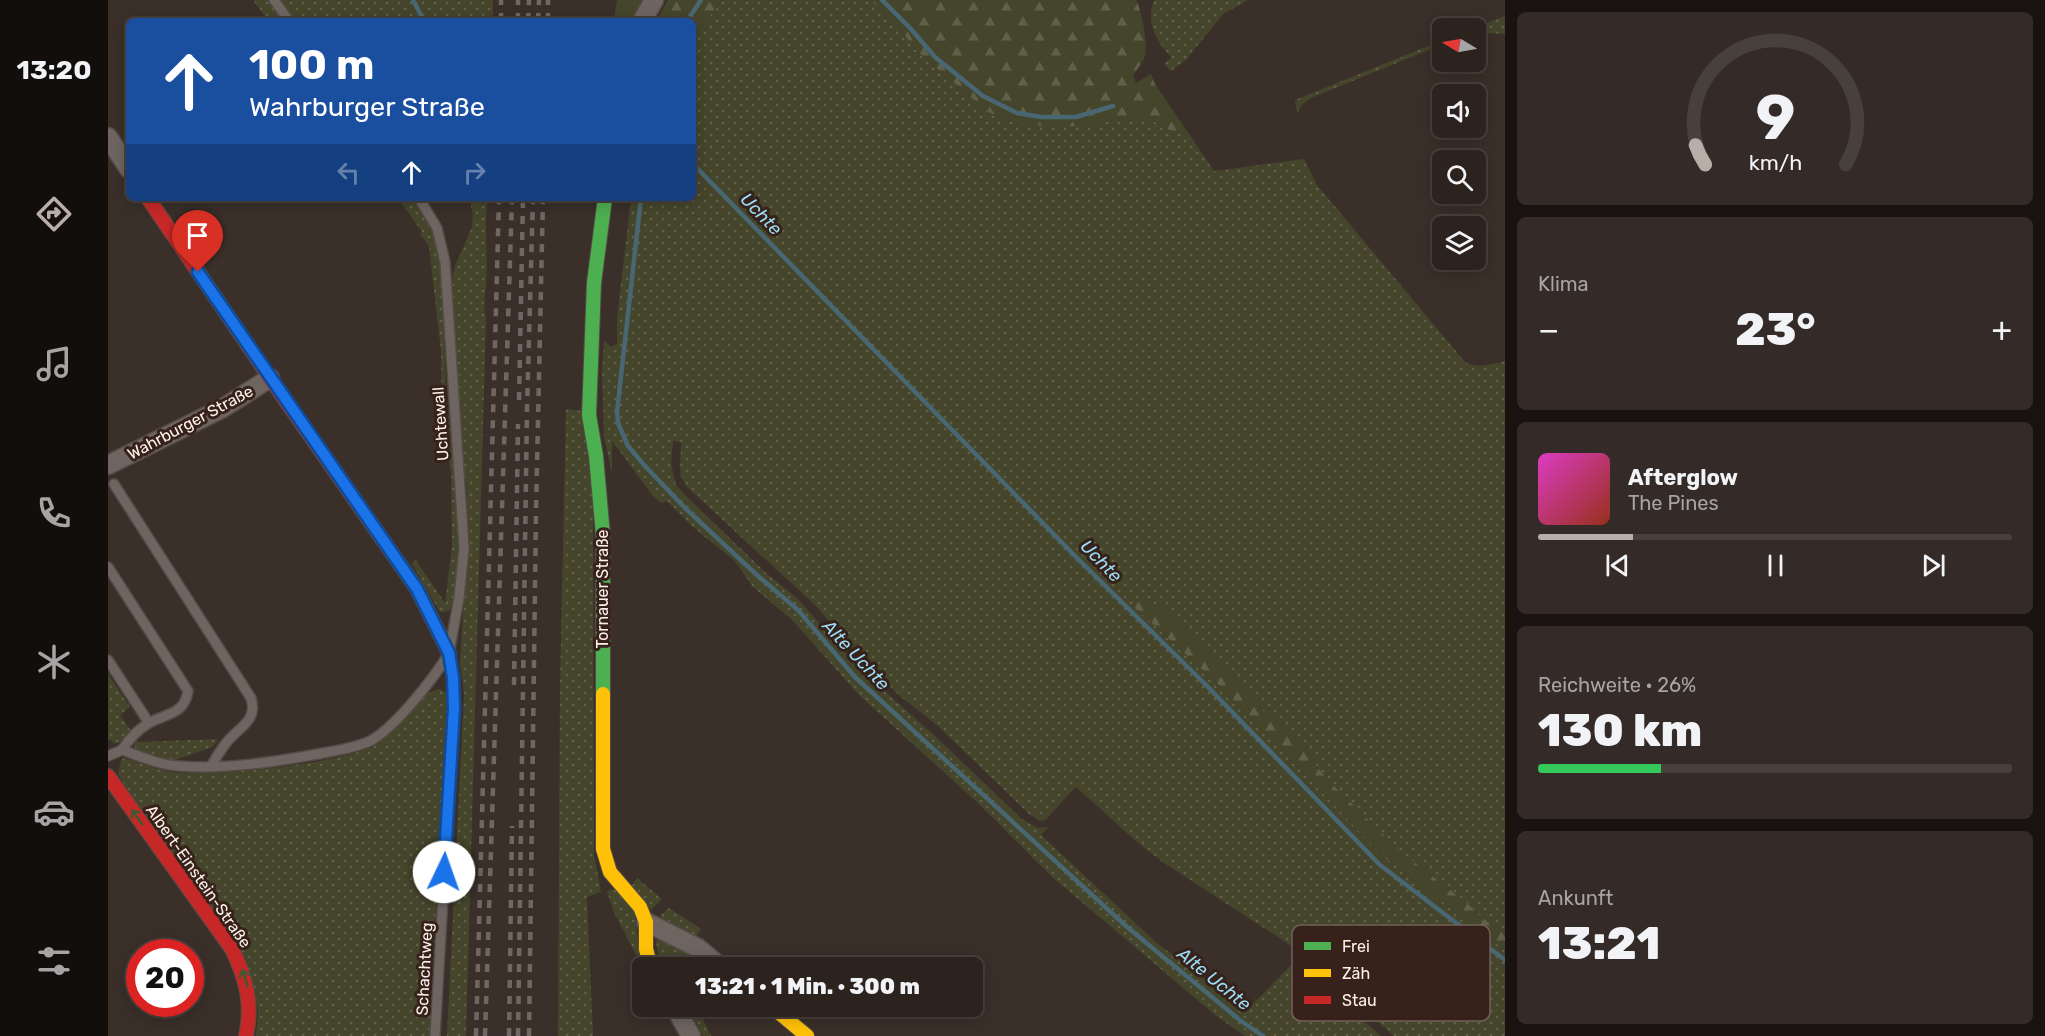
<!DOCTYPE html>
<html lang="de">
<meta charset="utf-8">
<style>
:root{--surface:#2c231f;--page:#342b28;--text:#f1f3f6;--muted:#a6a4a4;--line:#48403d;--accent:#b9ada7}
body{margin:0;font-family:Rubik,sans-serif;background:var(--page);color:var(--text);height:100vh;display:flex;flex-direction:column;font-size:22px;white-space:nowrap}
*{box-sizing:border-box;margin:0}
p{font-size:20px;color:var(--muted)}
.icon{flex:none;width:33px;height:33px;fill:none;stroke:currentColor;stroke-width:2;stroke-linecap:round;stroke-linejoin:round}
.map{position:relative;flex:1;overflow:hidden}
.sheet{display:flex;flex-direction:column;gap:12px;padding:12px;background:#181311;width:540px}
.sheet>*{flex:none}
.top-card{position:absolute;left:18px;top:18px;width:570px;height:183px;border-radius:9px;box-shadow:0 3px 15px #0003,0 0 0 2px var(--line);background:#1a4fa0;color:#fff;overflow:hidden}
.needle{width:39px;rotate:280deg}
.tools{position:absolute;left:1324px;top:18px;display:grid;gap:12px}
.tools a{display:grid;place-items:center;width:54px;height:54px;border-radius:9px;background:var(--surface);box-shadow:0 3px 15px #0003,0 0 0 2px var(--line);font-size:30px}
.speed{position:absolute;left:18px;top:939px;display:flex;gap:12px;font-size:30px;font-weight:700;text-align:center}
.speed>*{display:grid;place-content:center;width:78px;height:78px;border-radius:50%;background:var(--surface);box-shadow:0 3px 15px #0003,0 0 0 2px var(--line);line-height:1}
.speed .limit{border:9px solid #d22;background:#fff;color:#111}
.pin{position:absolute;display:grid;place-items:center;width:51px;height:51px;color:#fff;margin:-62px -26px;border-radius:50% 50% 50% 0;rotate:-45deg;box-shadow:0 0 6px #0007}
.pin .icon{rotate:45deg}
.me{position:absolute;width:66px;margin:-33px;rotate:3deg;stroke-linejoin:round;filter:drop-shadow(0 0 4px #0008)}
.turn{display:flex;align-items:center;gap:21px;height:126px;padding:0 24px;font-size:27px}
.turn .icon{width:78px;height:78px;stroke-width:2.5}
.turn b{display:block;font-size:42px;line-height:51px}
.lanes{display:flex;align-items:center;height:57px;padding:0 24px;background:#0003;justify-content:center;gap:30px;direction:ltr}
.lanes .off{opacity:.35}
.big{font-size:45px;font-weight:800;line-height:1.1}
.sheet .card{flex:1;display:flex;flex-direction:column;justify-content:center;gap:9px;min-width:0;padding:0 21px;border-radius:9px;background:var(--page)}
.sheet .dial{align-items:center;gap:0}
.dial svg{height:156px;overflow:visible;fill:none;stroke:var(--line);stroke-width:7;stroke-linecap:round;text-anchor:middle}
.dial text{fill:var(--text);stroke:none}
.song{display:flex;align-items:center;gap:18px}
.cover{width:72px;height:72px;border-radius:9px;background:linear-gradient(135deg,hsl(310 70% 55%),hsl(10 70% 35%))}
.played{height:6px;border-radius:3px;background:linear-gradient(90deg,var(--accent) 20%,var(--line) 20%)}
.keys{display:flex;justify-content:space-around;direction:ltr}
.heat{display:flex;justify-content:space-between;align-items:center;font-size:33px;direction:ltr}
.charge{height:9px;border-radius:4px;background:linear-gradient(90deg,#34c759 26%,var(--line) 0)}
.trip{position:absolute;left:524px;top:957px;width:351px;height:60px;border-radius:9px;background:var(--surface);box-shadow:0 3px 15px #0003,0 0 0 2px var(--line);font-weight:800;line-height:60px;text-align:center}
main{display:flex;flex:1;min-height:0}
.menu{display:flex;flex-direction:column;width:108px;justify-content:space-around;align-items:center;background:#120e0c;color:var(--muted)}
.menu .icon{width:42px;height:42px}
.menu .current{color:var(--accent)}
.menu b{font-size:27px;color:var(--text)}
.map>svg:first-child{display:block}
.grass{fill:url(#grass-dots)}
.forest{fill:url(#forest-firs)}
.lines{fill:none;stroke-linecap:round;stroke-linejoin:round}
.stream{stroke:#496773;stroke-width:4.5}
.lane-casing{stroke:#554b46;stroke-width:12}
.street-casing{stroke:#554b46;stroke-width:21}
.fast-casing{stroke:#554b46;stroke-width:16}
.slow-casing{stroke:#554b46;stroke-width:16}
.jam-casing{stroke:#554b46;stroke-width:16}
.lane{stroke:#6e6561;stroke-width:9}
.street{stroke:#6e6561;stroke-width:18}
.fast{stroke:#4caf50;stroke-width:14}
.slow{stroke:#ffc107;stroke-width:14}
.jam{stroke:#c62828;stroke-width:14}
.rail{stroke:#706764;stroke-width:4.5;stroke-dasharray:8 8;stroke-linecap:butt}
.oneway{stroke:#3f5a30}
.route-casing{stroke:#114b97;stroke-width:15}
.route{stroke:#1a73e8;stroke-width:10}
.labels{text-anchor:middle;stroke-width:6;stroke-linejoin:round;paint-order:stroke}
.street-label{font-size:16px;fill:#fef1eb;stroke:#36221a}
.water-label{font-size:18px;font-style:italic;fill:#9cdef8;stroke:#36221a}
.key{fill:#36221a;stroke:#726059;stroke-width:1.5}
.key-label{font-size:16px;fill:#fef1eb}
</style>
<main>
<nav class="menu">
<b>13:20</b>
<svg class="icon current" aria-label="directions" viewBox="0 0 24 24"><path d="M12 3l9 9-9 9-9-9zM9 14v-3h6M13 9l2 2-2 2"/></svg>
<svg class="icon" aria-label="music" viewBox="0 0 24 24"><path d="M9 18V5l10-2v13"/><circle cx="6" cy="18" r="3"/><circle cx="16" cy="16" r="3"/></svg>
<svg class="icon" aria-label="phone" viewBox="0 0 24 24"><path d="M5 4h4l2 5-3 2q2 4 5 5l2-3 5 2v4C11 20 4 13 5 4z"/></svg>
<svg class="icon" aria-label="climate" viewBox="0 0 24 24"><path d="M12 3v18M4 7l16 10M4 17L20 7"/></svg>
<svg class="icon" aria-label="car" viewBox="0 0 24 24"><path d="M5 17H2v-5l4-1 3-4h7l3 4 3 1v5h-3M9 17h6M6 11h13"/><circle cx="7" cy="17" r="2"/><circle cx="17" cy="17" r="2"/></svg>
<svg class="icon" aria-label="filters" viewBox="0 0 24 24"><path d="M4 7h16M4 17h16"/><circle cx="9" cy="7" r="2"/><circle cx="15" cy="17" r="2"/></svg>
</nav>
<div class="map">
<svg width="1397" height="1036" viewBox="0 0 1397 1036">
<defs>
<pattern id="grass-dots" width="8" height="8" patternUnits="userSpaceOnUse" patternTransform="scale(1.5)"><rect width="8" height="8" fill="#44452b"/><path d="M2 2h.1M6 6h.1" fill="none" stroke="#60604a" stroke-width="1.8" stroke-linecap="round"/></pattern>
<pattern id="forest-firs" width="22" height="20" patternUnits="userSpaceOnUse" patternTransform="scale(1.5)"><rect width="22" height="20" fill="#44452b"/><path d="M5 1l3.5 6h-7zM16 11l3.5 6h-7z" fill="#60604a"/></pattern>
</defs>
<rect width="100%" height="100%" fill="#3a2f29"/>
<g class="grass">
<polygon points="145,0 164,0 178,21 160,21"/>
<polygon points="171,0 385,0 385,21 186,21"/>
<path d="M614,0H761L780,13L808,50L880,112L907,123L983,125L1016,118L1042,119L1061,130L1076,133L1079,131L1106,171L1196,159L1209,185L1357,362C1368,369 1385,364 1397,361V934L1374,918L1360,904L1292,851L1226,786L1209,767L1194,743L1156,712L1119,669L1051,606H1046L1035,596L1024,605L1106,680L1276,857L1397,950V1036H1286L1185,947L1056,863L1029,842L968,787L937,820L932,821L921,814L830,726L793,697L750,655L707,605L578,486L572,474L573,442L565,441L563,464L568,485L582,500L658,573L689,598L754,671L826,735L914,819L930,828L940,827L933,835L1050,944L1139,1010L1187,961L1273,1036H1137L1107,1015L943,876L873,806L751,695L684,620L644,586L627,561L586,528L559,501L553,503L545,496L504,441V473L496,438L494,372L496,340L502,347L509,344V318L523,198H585V38Z"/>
<path d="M1046,0H1140L1115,14L1078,60L1063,71L1056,64L1063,57C1048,41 1037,22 1046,0Z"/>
<polygon points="1397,16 1397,34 1382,33 1368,35 1368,28 1365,28"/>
<polygon points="1335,40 1335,44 1203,98 1195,104 1189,113 1187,100"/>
<path d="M290,198H305L325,232L330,247L335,300L338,395L353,526L346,604C342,611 340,612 332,612L304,564L307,559L337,603L344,546L343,471L334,426L333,351L321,246L312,234L314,232Z"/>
<path d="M361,198H380C375,228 381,255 378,285C377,297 375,306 378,318L358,1036H339L356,694L352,662L358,568L359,490L352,436L344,281L347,266L364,227L365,214Z"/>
<polygon points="458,409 476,411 485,448 486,854 493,892 479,897 485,1036 450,1036 452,684"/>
<polygon points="0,674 22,707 12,715 23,731 12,742 6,744 4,741 0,740"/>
<path d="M331,689L338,692L339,703L321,1036H148L150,1009L10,774L13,760L16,758C32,762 48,770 64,772C103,777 240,764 271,743C292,729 308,694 331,689Z"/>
<polygon points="28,739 31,742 110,739 105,747 64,761 28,749 26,745"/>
<polygon points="529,878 554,899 541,912 523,887"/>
<polygon points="509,889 526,910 534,967 505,910 499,891"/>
<polygon points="561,908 593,929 586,939 552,922 553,915"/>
<polygon points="555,936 605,967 593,967 589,965 587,967 552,967 548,941"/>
<polygon points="579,1007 589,1007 603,1036 595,1036"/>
</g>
<g class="forest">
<polygon points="509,0 541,0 527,21 506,21"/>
<polygon points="560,0 614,0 585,38 585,21 548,21"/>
<path d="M761,0H1028C1034,11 1041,47 1036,59C1033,65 1028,70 1025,76L1028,83L1043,74L1047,84L1079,131L1076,133L1061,130L1042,119L1016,118L983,125L946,127L907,123L880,112L808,50L780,13Z"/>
<polygon points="1035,596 1046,606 1051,606 1119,669 1156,712 1194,743 1209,767 1226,786 1292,851 1360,904 1374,918 1397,934 1397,950 1276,857 1106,680 1024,605"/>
</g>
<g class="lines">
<g class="stream">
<polyline points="305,0 316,21"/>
<polyline points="774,0 803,29 827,57 875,96 909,113 933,117 968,117 1005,106"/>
<polyline points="579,21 593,0"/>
<polyline points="585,164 967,556 1099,686 1272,865 1397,960"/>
<polyline points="533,198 509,412 510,423 520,446 537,466 576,507 650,576 690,610 747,677 1019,927 1133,1021 1155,1036"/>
</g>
<defs>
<g id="lane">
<polyline points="166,0 181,21"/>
<polyline points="311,198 329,228 337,262 356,548 351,598 341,653 345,678 346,707 327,1036"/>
<path d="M6,484L143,698C150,721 132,726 119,742C113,749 108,758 103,766"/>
<path d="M0,567L80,691C76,715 59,713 41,723C29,730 21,739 14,750"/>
<polyline points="0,660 41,723"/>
<path d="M0,756L14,750C32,756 51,765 71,766C120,770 172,761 221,752C236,749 251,747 264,740C289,725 325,679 340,655"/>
</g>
<g id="street">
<polyline points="534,21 546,0"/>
<polyline points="0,137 21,169"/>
<polyline points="0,465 115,408 162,378"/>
<polyline points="538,922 590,948 614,968"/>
<polyline points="566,1006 583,1036"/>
</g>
<polyline id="fast" points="495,694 495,535 488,456 481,415 486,283 497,198"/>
<g id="slow">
<polyline points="495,694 495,849 502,872 532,907 538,922 538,949 543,968"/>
<polyline points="663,1006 699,1036"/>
</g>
<g id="jam">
<polyline points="40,198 162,378 309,589 341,653"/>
<path d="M0,776L124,949C138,978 145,1004 138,1036"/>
</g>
</defs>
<use href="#lane" class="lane-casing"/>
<use href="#street" class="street-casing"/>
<use href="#fast" class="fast-casing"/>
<use href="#slow" class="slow-casing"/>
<use href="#jam" class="jam-casing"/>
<use href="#lane" class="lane"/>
<use href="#street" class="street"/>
<use href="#fast" class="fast"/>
<use href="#slow" class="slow"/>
<use href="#jam" class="jam"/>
<g class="rail">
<polyline points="393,21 393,0"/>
<polyline points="410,21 410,0"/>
<polyline points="420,21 421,0"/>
<polyline points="430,21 431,0"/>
<polyline points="440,21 440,0"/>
<polyline points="411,400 415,198"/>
<polyline points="406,685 410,424"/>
<polyline points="368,1036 391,198"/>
<polyline points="377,1036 404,198"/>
<polyline points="401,1036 404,826"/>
<polyline points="410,1036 419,409 425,198"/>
<polyline points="421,1036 428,511 435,198"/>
</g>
</g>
<defs><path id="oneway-shaft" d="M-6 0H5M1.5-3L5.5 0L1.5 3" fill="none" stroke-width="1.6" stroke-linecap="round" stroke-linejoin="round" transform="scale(1.5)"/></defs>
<g class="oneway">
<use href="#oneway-shaft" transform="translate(29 817) rotate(-126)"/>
<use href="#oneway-shaft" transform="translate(137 978) rotate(-107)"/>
</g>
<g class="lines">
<defs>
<polyline id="route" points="90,272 309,589 341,653 345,678 346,708 336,872"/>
</defs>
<use href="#route" class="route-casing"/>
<use href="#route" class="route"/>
</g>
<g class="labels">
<g class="street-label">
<text transform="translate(82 422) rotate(-28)" y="6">Wahrburger Straße</text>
<text transform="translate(332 424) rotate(-94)" y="6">Uchtewall</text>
<text transform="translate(494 589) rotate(-90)" y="6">Tornauer Straße</text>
<text transform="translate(91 876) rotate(55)" y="6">Albert-Einstein-Straße</text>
<text transform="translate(316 969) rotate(-87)" y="6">Schachtweg</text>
</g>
<g class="water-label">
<text transform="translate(653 214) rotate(46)" y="6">Uchte</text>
<text transform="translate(993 561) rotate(46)" y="6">Uchte</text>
<text transform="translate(748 655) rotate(47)" y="6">Alte Uchte</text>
<text transform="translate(1106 979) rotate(39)" y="6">Alte Uchte</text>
</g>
</g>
<rect x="1184" y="925" width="198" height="96" rx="9" class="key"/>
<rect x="1196" y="942" width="27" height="8" fill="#4caf50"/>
<rect x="1196" y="969" width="27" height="8" fill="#ffc107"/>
<rect x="1196" y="996" width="27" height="8" fill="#c62828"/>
<g class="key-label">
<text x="1234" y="952">Frei</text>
<text x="1234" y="979">Zäh</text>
<text x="1234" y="1006">Stau</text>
</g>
</svg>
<div class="tools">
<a><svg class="needle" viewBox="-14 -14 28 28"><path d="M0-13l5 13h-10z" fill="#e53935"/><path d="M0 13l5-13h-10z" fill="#a6a4a4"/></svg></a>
<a><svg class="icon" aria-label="sound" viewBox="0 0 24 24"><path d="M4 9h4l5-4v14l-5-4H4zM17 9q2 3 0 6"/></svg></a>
<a><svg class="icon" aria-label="search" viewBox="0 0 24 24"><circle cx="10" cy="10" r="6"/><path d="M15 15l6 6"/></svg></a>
<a><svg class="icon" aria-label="layers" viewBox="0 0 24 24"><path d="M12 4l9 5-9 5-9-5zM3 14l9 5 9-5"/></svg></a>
</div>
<div class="speed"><div class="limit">20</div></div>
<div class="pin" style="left:90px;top:272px;background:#d93025"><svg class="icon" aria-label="arrive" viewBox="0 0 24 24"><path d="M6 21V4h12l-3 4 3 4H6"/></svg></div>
<svg class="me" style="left:336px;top:872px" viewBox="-20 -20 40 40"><circle r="19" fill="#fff"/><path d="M0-13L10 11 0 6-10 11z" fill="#1a73e8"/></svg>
<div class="trip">13:21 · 1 Min. · 300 m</div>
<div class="top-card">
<div class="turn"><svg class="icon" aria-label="ahead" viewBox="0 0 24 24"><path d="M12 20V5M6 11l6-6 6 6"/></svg><div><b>100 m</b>Wahrburger Straße</div></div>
<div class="lanes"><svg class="icon off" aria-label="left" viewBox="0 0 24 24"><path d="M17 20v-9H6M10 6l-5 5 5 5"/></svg><svg class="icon" aria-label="ahead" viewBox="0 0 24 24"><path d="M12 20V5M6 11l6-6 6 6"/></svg><svg class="icon off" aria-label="right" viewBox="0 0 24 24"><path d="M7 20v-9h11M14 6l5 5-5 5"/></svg></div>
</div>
</div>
<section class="sheet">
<div class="card dial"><svg viewBox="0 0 100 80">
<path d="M14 69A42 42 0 1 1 86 69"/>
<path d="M14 69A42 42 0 0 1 9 59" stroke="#b9ada7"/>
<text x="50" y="56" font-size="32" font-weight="700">9</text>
<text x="50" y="72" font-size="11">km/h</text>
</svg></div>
<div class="card"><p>Klima</p>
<div class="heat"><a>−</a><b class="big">23°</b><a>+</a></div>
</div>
<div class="card">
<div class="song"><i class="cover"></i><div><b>Afterglow</b><p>The Pines</p></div></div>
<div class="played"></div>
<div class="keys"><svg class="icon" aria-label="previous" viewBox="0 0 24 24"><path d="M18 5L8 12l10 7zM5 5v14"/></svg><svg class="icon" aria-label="pause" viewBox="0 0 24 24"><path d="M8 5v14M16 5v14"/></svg><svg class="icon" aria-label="next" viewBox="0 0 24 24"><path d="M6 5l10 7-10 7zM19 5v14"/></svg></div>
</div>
<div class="card"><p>Reichweite · 26%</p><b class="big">130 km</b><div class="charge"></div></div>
<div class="card"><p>Ankunft</p><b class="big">13:21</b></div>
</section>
</main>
